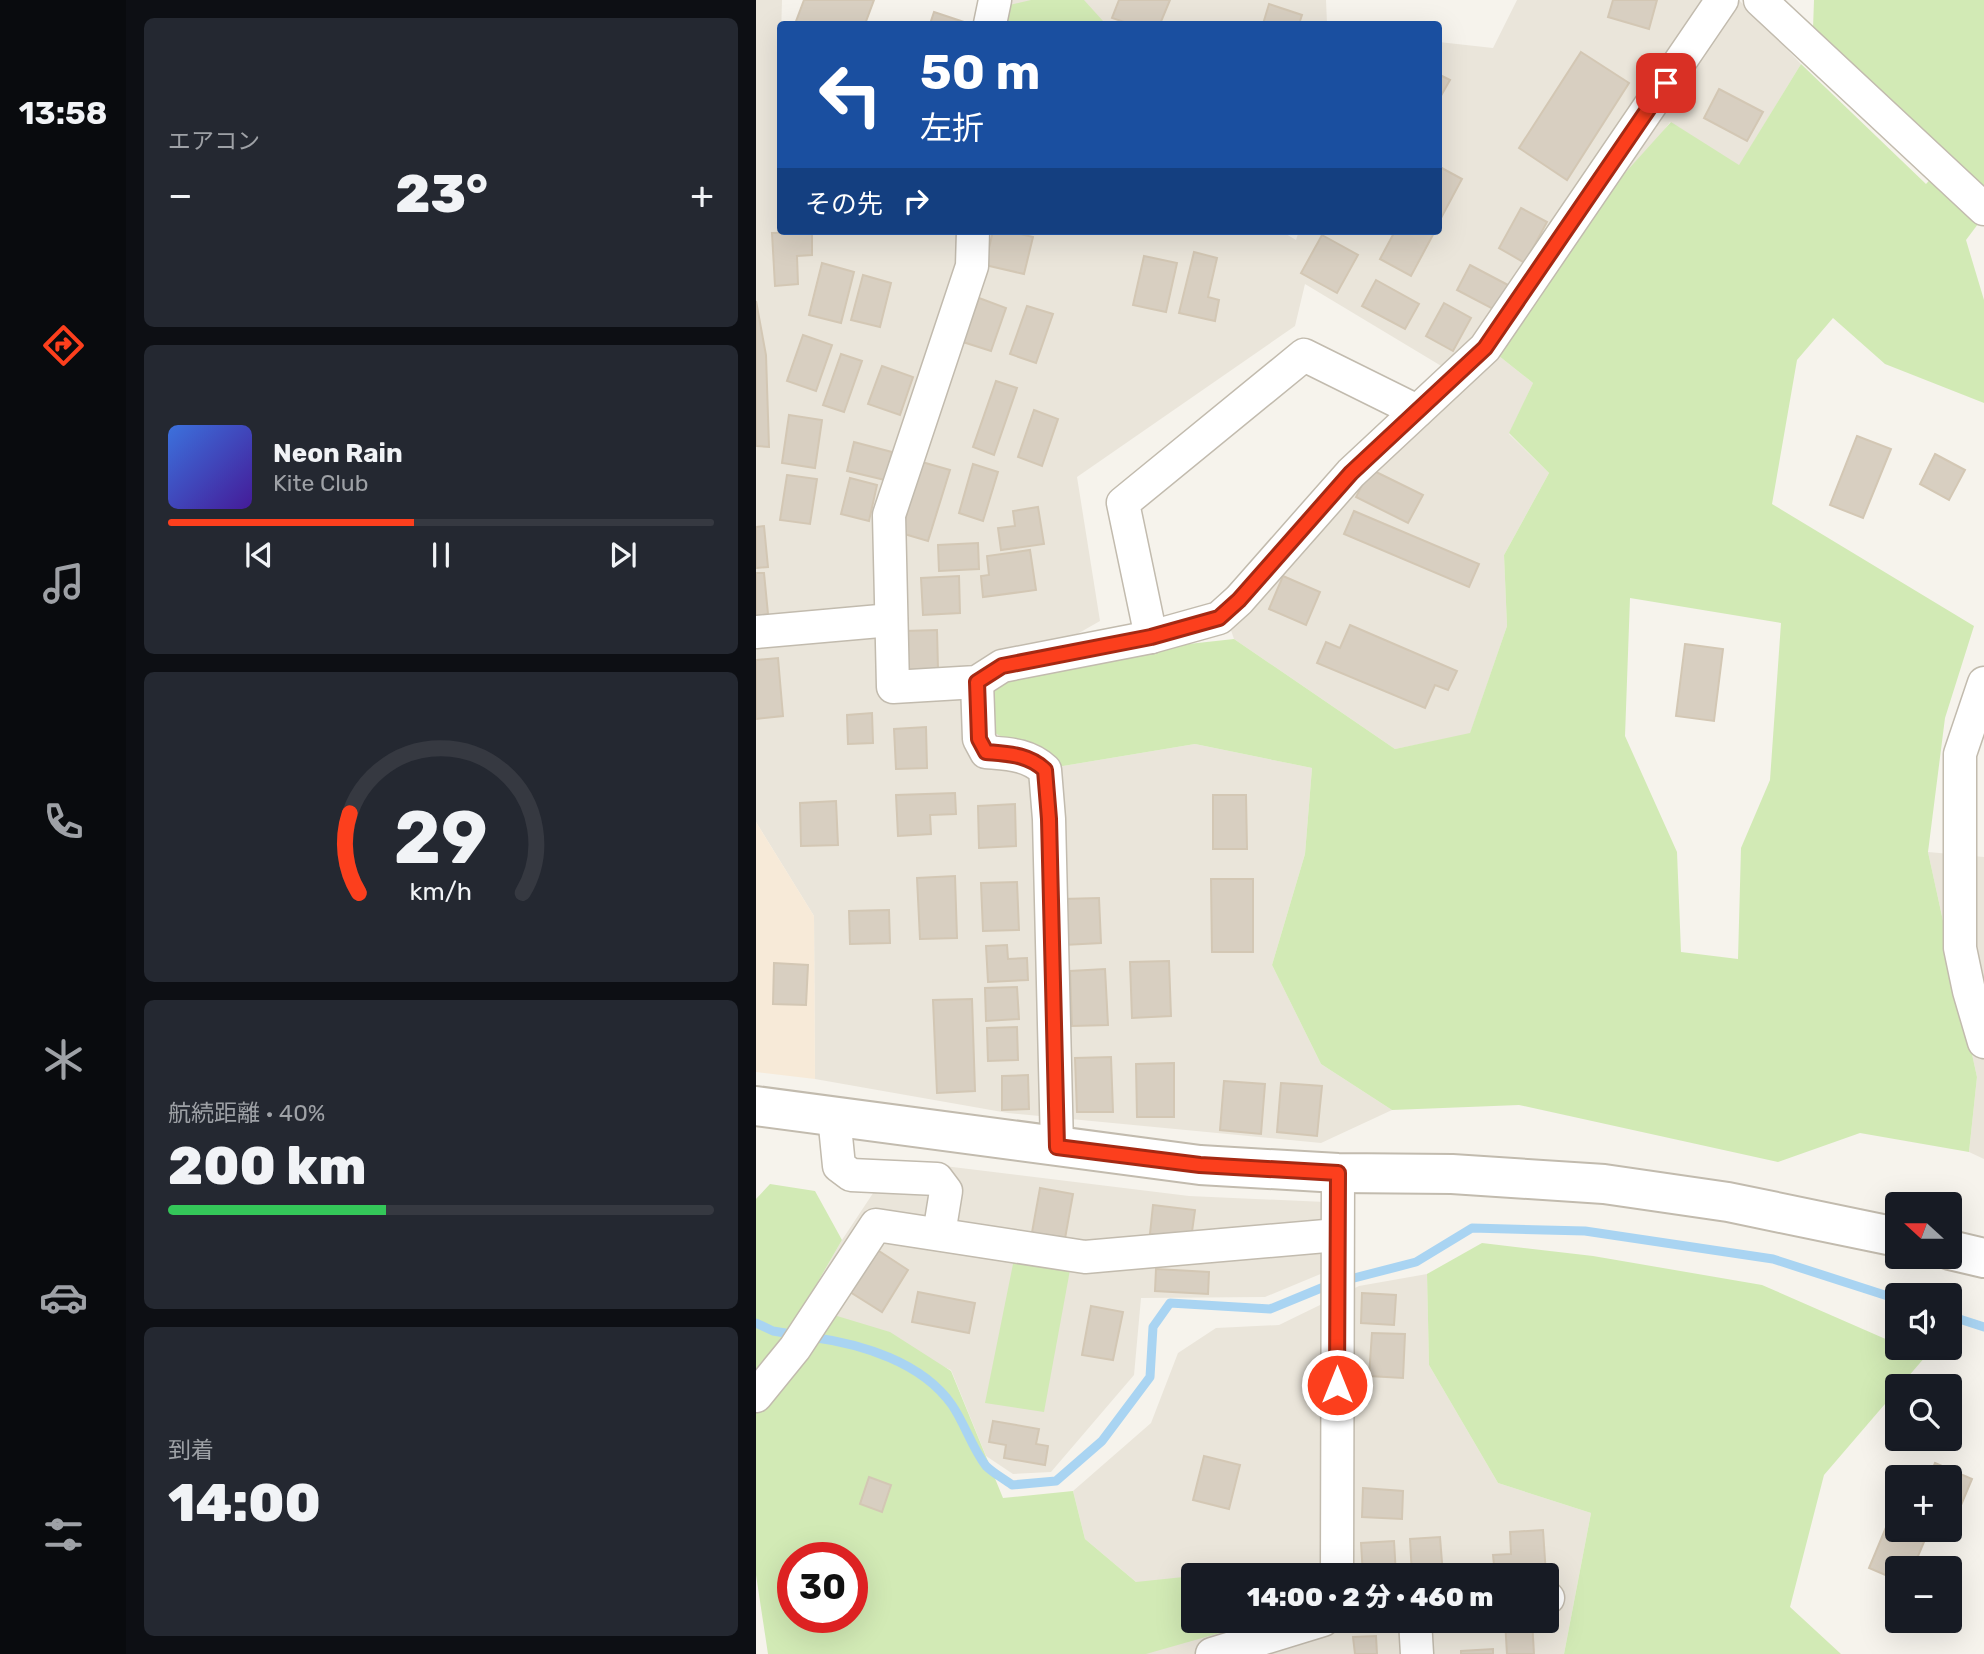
<!DOCTYPE html>
<html lang="ja">
<meta charset="utf-8">
<style>
:root{--surface:#171b24;--page:#242831;--text:#f1f3f6;--muted:#9ea1a6;--line:#363941;--accent:#fc3f1d}
body{margin:0;font-family:Rubik,"Noto Sans JP",sans-serif;background:var(--page);color:var(--text);height:100vh;display:flex;flex-direction:column;font-size:26px;white-space:nowrap}
*{box-sizing:border-box;margin:0}
p{font-size:23px;color:var(--muted)}
.icon{flex:none;width:38px;height:38px;fill:none;stroke:currentColor;stroke-width:2;stroke-linecap:round;stroke-linejoin:round}
.map{position:relative;flex:1;overflow:hidden}
.details{display:flex;flex-direction:column;gap:18px;padding:18px;background:#0d0f14;width:630px}
.details>*{flex:none}
.banner{position:absolute;left:21px;top:21px;width:665px;height:214px;border-radius:7px;box-shadow:0 7px 28px #0002;background:#1a4fa0;color:#fff;overflow:hidden}
.needle{width:46px;rotate:291deg}
.buttons{position:absolute;left:1129px;top:1192px;display:grid;gap:14px}
.buttons a{display:grid;place-items:center;width:77px;height:77px;border-radius:7px;background:var(--surface);box-shadow:0 7px 28px #0002;font-size:35px}
.speed{position:absolute;left:21px;top:1542px;display:flex;gap:14px;font-size:35px;font-weight:700;text-align:center}
.speed>*{display:grid;place-content:center;width:91px;height:91px;border-radius:50%;background:var(--surface);box-shadow:0 7px 28px #0002;line-height:1}
.speed .limit{border:10px solid #d22;background:#fff;color:#111}
.pin{position:absolute;display:grid;place-items:center;width:60px;height:60px;color:#fff;margin:-30px;border-radius:14px;box-shadow:0 4px 10px #0006}
.me{position:absolute;width:77px;margin:-38px;rotate:0deg;stroke-linejoin:round;filter:drop-shadow(0 0 5px #0008)}
.turn{display:flex;align-items:center;gap:24px;height:147px;padding:0 28px;font-size:32px}
.turn .icon{width:91px;height:91px;stroke-width:2.5}
.turn b{display:block;font-size:49px;line-height:60px}
.then{display:flex;align-items:center;height:66px;padding:0 28px;background:#0003;gap:14px;font-size:26px}
.big{font-size:52px;font-weight:800;line-height:1.1}
.details .widget{flex:1;display:flex;flex-direction:column;justify-content:center;gap:10px;min-width:0;padding:0 24px;border-radius:10px;background:var(--page)}
.details .dial{align-items:center;gap:0}
.dial svg{height:182px;overflow:visible;fill:none;stroke:var(--line);stroke-width:7;stroke-linecap:round;text-anchor:middle}
.dial text{fill:var(--text);stroke:none}
.song{display:flex;align-items:center;gap:21px}
.cover{width:84px;height:84px;border-radius:10px;background:linear-gradient(135deg,hsl(220 70% 55%),hsl(260 70% 35%))}
.played{height:7px;border-radius:4px;background:linear-gradient(90deg,var(--accent) 45%,var(--line) 45%)}
.keys{display:flex;justify-content:space-around;direction:ltr}
.heat{display:flex;justify-content:space-between;align-items:center;font-size:38px;direction:ltr}
.charge{height:10px;border-radius:5px;background:linear-gradient(90deg,#34c759 40%,var(--line) 0)}
.trip{position:absolute;left:425px;top:1563px;width:378px;height:70px;border-radius:7px;background:var(--surface);box-shadow:0 7px 28px #0002;font-weight:800;line-height:70px;text-align:center}
main{display:flex;flex:1;min-height:0}
.menu{display:flex;flex-direction:column;width:126px;justify-content:space-around;align-items:center;background:#090b0e;color:var(--muted)}
.menu .icon{width:49px;height:49px}
.menu .active{color:var(--accent)}
.menu b{font-size:32px;color:var(--text)}
.map>svg:first-child{display:block}
.residential{fill:#eae5da;fill-rule:evenodd}
.commercial{fill:#f7ead8}
.green{fill:#d2eab5;fill-rule:evenodd}
.lines{fill:none;stroke-linecap:round;stroke-linejoin:round}
.stream{stroke:#a9d4f2;stroke-width:9}
.building{fill:#d8cfc1;stroke:#d3c7b4;stroke-width:2}
.minor-casing{stroke:#c2bbae;stroke-width:35}
.tertiary-casing{stroke:#c2bbae;stroke-width:42}
.minor{stroke:#fff;stroke-width:32}
.tertiary{stroke:#fff;stroke-width:38}
.route-casing{stroke:#a42913;stroke-width:18}
.route{stroke:#fc3f1d;stroke-width:12}
</style>
<main>
<nav class="menu">
<b>13:58</b>
<svg class="icon active" aria-label="directions" viewBox="0 0 24 24"><path d="M12 3l9 9-9 9-9-9zM9 14v-3h6M13 9l2 2-2 2"/></svg>
<svg class="icon" aria-label="music" viewBox="0 0 24 24"><path d="M9 18V5l10-2v13"/><circle cx="6" cy="18" r="3"/><circle cx="16" cy="16" r="3"/></svg>
<svg class="icon" aria-label="phone" viewBox="0 0 24 24"><path d="M5 4h4l2 5-3 2q2 4 5 5l2-3 5 2v4C11 20 4 13 5 4z"/></svg>
<svg class="icon" aria-label="climate" viewBox="0 0 24 24"><path d="M12 3v18M4 7l16 10M4 17L20 7"/></svg>
<svg class="icon" aria-label="car" viewBox="0 0 24 24"><path d="M5 17H2v-5l4-1 3-4h7l3 4 3 1v5h-3M9 17h6M6 11h13"/><circle cx="7" cy="17" r="2"/><circle cx="17" cy="17" r="2"/></svg>
<svg class="icon" aria-label="filters" viewBox="0 0 24 24"><path d="M4 7h16M4 17h16"/><circle cx="9" cy="7" r="2"/><circle cx="15" cy="17" r="2"/></svg>
</nav>
<section class="details">
<div class="widget"><p>エアコン</p>
<div class="heat"><a>−</a><b class="big">23°</b><a>+</a></div>
</div>
<div class="widget">
<div class="song"><i class="cover"></i><div><b>Neon Rain</b><p>Kite Club</p></div></div>
<div class="played"></div>
<div class="keys"><svg class="icon" aria-label="previous" viewBox="0 0 24 24"><path d="M18 5L8 12l10 7zM5 5v14"/></svg><svg class="icon" aria-label="pause" viewBox="0 0 24 24"><path d="M8 5v14M16 5v14"/></svg><svg class="icon" aria-label="next" viewBox="0 0 24 24"><path d="M6 5l10 7-10 7zM19 5v14"/></svg></div>
</div>
<div class="widget dial"><svg viewBox="0 0 100 80">
<path d="M14 69A42 42 0 1 1 86 69"/>
<path d="M14 69A42 42 0 0 1 10 34" stroke="#fc3f1d"/>
<text x="50" y="56" font-size="32" font-weight="700">29</text>
<text x="50" y="72" font-size="11">km/h</text>
</svg></div>
<div class="widget"><p>航続距離 · 40%</p><b class="big">200 km</b><div class="charge"></div></div>
<div class="widget"><p>到着</p><b class="big">14:00</b></div>
</section>
<div class="map">
<svg width="1228" height="1654" viewBox="0 0 1228 1654">
<rect width="100%" height="100%" fill="#f6f3ec"/>
<g class="residential">
<polygon points="0,0 26,0 24,69 24,231 525,231 540,240 543,231 682,231 683,42 737,48 761,0 983,0 1045,64 983,166 914,122 743,356 777,383 753,434 793,473 748,555 751,626 714,734 639,749 478,639 463,595 687,367 549,284 539,326 321,477 344,621 233,684 301,767 439,744 556,768 549,854 516,965 565,1064 636,1110 565,1143 252,1113 59,1079 58,916 0,822"/>
<polygon points="231,0 570,0 571,24 227,24"/>
<polygon points="1172,852 1228,857 1228,1159 1213,1152 1221,1077"/>
<polygon points="139,1160 433,1196 569,1202 567,1273 509,1297 385,1298 378,1375 295,1472 257,1474 230,1456 195,1370 48,1306 86,1240"/>
<path d="M671,1274L673,1365L742,1483L835,1513L808,1654H378L380,1582L329,1539L317,1491L395,1423L422,1353L460,1328L523,1325L603,1286ZM438,1575H791V1620H438Z"/>
</g>
<polygon class="commercial" points="0,822 58,916 59,1079 0,1072"/>
<g class="green">
<polygon points="275,0 328,0 347,21 344,24 247,24 249,6"/>
<path d="M1058,0H1228V216L1210,240L1228,300V403L1129,364L1077,318L1041,360L1016,504L1218,626L1189,718L1172,852L1221,1077L1213,1152L1104,1133L1022,1162L763,1105L636,1110L565,1064L516,965L549,854L556,768L439,744L301,767L239,733L233,684L396,648L478,639L639,749L714,733L751,626L748,555L793,473L753,433L777,383L743,356L851,193L915,122L983,165L1045,64L1170,184L1191,161L1057,29ZM874,598L1025,623L1014,780L985,848L982,959L925,952L921,852L869,736Z"/>
<path d="M14,1184L59,1191L86,1240L48,1306L134,1332L195,1371L247,1498L317,1491L329,1539L380,1582L437,1576L438,1620L477,1621L478,1629L390,1654H12L0,1575V1199ZM37,1558H96V1617H37Z"/>
<polygon points="726,1243 837,1256 1006,1285 1141,1344 1141,1348 1149,1348 1170,1356 1144,1386 1141,1386 1141,1390 1068,1475 1034,1607 1085,1654 808,1654 835,1513 742,1483 673,1365 671,1274"/>
<polygon points="258,1259 314,1270 288,1412 229,1403"/>
</g>
<g class="lines">
<g class="stream">
<polyline points="1194,1316 1228,1327"/>
<polyline points="0,1323 17,1331 41,1335"/>
<path d="M55,1337C106,1344 166,1362 196,1405C209,1424 216,1448 230,1466C237,1473 248,1479 256,1485L300,1481L346,1441L394,1377L397,1327L414,1303L514,1309L575,1284L660,1262L716,1228L829,1231L1017,1259L1141,1299"/>
</g>
</g>
<g class="building">
<polygon points="48,0 118,0 109,24 39,24"/>
<polygon points="363,0 414,0 404,24 374,24 356,18"/>
<polygon points="857,0 901,0 893,29 852,17"/>
<polygon points="513,4 546,15 543,24 507,24"/>
<polygon points="178,12 211,23 210,24 174,24"/>
<polygon points="825,52 873,83 811,180 763,148"/>
<polygon points="682,74 694,80 682,101"/>
<polygon points="963,89 1007,112 991,141 948,118"/>
<polygon points="682,166 706,179 684,220 682,219"/>
<polygon points="765,208 791,222 769,263 743,248"/>
<polygon points="237,231 251,231 277,237 268,274 229,265"/>
<polygon points="639,231 679,231 655,276 624,259"/>
<polygon points="56,232 56,255 41,256 42,284 19,286 16,233"/>
<polygon points="566,235 602,255 581,293 545,273"/>
<polygon points="438,252 461,258 452,297 463,300 459,321 423,313"/>
<polygon points="388,256 421,263 410,312 377,305"/>
<polygon points="66,263 98,272 85,323 53,315"/>
<polygon points="714,265 752,285 739,310 701,290"/>
<polygon points="107,275 135,283 124,327 95,320"/>
<polygon points="620,280 663,304 649,329 606,306"/>
<polygon points="223,298 250,308 235,351 207,342"/>
<polygon points="0,301 10,355 13,447 0,446"/>
<polygon points="688,303 715,318 697,351 670,336"/>
<polygon points="271,306 297,314 280,363 254,354"/>
<polygon points="47,335 76,345 60,391 31,381"/>
<polygon points="85,354 106,361 88,412 67,405"/>
<polygon points="126,366 157,377 144,415 112,404"/>
<polygon points="240,381 261,388 238,455 217,447"/>
<polygon points="278,410 302,419 286,466 262,457"/>
<polygon points="33,415 66,420 59,468 26,463"/>
<polygon points="1101,436 1135,449 1107,518 1074,505"/>
<polygon points="98,442 136,452 129,480 91,471"/>
<polygon points="1179,454 1209,470 1193,500 1164,484"/>
<polygon points="166,462 194,470 172,541 145,533"/>
<polygon points="217,464 242,472 227,521 203,513"/>
<polygon points="614,469 667,495 652,523 600,497"/>
<polygon points="31,475 61,479 54,524 24,520"/>
<polygon points="94,478 121,485 113,521 85,514"/>
<polygon points="282,507 288,544 245,550 242,528 259,526 257,511"/>
<polygon points="598,511 723,564 713,587 588,534"/>
<polygon points="8,526 12,567 0,568 0,527"/>
<polygon points="222,543 223,569 183,571 182,545"/>
<polygon points="274,550 280,590 227,597 225,576 233,575 231,556"/>
<polygon points="0,573 8,573 12,614 0,616"/>
<polygon points="203,576 204,613 167,615 165,578"/>
<polygon points="527,576 564,592 550,625 513,609"/>
<polygon points="594,625 701,671 692,690 679,685 669,708 561,663 570,642 584,648"/>
<polygon points="181,630 182,669 151,670 149,631"/>
<polygon points="929,644 967,649 958,721 920,716"/>
<polygon points="22,658 27,716 0,719 0,660"/>
<polygon points="116,713 117,743 92,744 91,715"/>
<polygon points="170,727 171,768 140,769 138,729"/>
<polygon points="199,793 200,814 174,815 175,834 142,836 140,795"/>
<polygon points="457,795 490,795 491,849 457,849"/>
<polygon points="80,801 82,845 45,846 44,803"/>
<polygon points="259,804 260,846 223,848 222,806"/>
<polygon points="199,876 201,938 164,939 161,878"/>
<polygon points="455,879 497,879 497,952 456,952"/>
<polygon points="261,882 263,930 227,931 225,883"/>
<polygon points="343,898 345,943 308,945 306,899"/>
<polygon points="133,910 134,943 94,944 93,911"/>
<polygon points="251,945 252,959 271,958 272,980 232,982 230,946"/>
<polygon points="413,961 415,1016 376,1018 374,962"/>
<polygon points="18,963 52,965 50,1005 17,1004"/>
<polygon points="349,969 352,1025 316,1026 314,971"/>
<polygon points="261,987 263,1019 230,1021 229,988"/>
<polygon points="216,999 219,1091 181,1093 177,1000"/>
<polygon points="261,1027 262,1060 232,1061 231,1028"/>
<polygon points="355,1057 357,1112 321,1112 319,1058"/>
<polygon points="418,1063 418,1117 381,1117 380,1064"/>
<polygon points="272,1075 273,1109 246,1110 246,1076"/>
<polygon points="468,1081 509,1084 505,1134 464,1130"/>
<polygon points="525,1083 566,1086 561,1136 521,1132"/>
<polygon points="284,1188 317,1194 308,1244 275,1238"/>
<polygon points="397,1205 439,1210 435,1239 394,1234"/>
<polygon points="120,1249 152,1270 126,1312 94,1292"/>
<polygon points="400,1269 453,1272 452,1294 399,1291"/>
<polygon points="162,1292 219,1303 213,1333 156,1322"/>
<polygon points="606,1293 640,1295 638,1325 605,1323"/>
<polygon points="335,1306 367,1312 357,1360 326,1355"/>
<polygon points="616,1333 649,1334 647,1378 613,1376"/>
<polygon points="237,1421 283,1429 280,1444 292,1446 289,1465 248,1458 250,1445 233,1442"/>
<polygon points="448,1456 484,1465 473,1509 437,1500"/>
<polygon points="1179,1463 1216,1479 1203,1510 1194,1506 1194,1477 1173,1477"/>
<polygon points="113,1477 135,1485 126,1512 104,1504"/>
<polygon points="607,1488 647,1491 646,1519 606,1517"/>
<polygon points="1141,1501 1141,1530 1173,1530 1157,1568 1141,1568 1141,1580 1113,1568"/>
<polygon points="787,1530 790,1575 739,1575 737,1555 755,1554 754,1532"/>
<polygon points="684,1537 687,1575 656,1575 654,1539"/>
<polygon points="638,1541 640,1575 607,1575 605,1543"/>
<polygon points="749,1620 776,1620 778,1654 751,1654"/>
<polygon points="620,1636 621,1654 599,1654 597,1637"/>
<polygon points="737,1649 737,1654 705,1654 705,1651"/>
</g>
<g class="lines">
<defs>
<g id="minor">
<polyline points="1004,0 1228,209"/>
<polyline points="234,24 239,0"/>
<polyline points="217,231 216,266 133,515 137,687 221,682 246,666 395,637 463,618 483,600 595,473 729,348 966,0"/>
<polyline points="0,632 135,620"/>
<polyline points="395,637 367,503 548,355 661,411"/>
<path d="M221,682L223,739L230,752C252,754 272,754 289,770L293,819L301,1147"/>
<polyline points="1228,683 1204,754 1204,948 1213,991 1228,1042"/>
<polyline points="78,1116 83,1166 95,1175 181,1179 190,1191 183,1234"/>
<polyline points="0,1396 39,1348 120,1225 329,1257 581,1235"/>
<polyline points="581,1575 582,1173"/>
<polyline points="791,1598 792,1598"/>
<polyline points="659,1620 661,1654"/>
<polyline points="456,1654 567,1620"/>
</g>
<g id="tertiary">
<polyline points="0,1106 444,1165 582,1173 696,1174 848,1184 972,1202 1141,1237"/>
<polyline points="1194,1250 1228,1258"/>
</g>
</defs>
<use href="#minor" class="minor-casing"/>
<use href="#tertiary" class="tertiary-casing"/>
<use href="#minor" class="minor"/>
<use href="#tertiary" class="tertiary"/>
</g>
<g class="lines">
<defs>
<path id="route" d="M581,1385L582,1173L444,1165L301,1147L293,819L289,770C272,754 252,754 230,752L223,739L221,682L246,666L395,637L463,618L483,600L595,473L729,348L910,83"/>
</defs>
<use href="#route" class="route-casing"/>
<use href="#route" class="route"/>
</g>
</svg>
<div class="buttons">
<a><svg class="needle" viewBox="-14 -14 28 28"><path d="M0-13l5 13h-10z" fill="#e53935"/><path d="M0 13l5-13h-10z" fill="#9ea1a6"/></svg></a>
<a><svg class="icon" aria-label="sound" viewBox="0 0 24 24"><path d="M4 9h4l5-4v14l-5-4H4zM17 9q2 3 0 6"/></svg></a>
<a><svg class="icon" aria-label="search" viewBox="0 0 24 24"><circle cx="10" cy="10" r="6"/><path d="M15 15l6 6"/></svg></a>
<a>+</a>
<a>−</a>
</div>
<div class="speed"><div class="limit">30</div></div>
<div class="pin" style="left:910px;top:83px;background:#d93025"><svg class="icon" aria-label="arrive" viewBox="0 0 24 24"><path d="M6 21V4h12l-3 4 3 4H6"/></svg></div>
<svg class="me" style="left:581px;top:1385px" viewBox="-20 -20 40 40"><circle r="17" fill="#fc3f1d" stroke="#fff" stroke-width="3"/><path d="M0-11L8 9 0 5-8 9z" fill="#fff"/></svg>
<div class="trip">14:00 · 2 分 · 460 m</div>
<div class="banner">
<div class="turn"><svg class="icon" aria-label="left" viewBox="0 0 24 24"><path d="M17 20v-9H6M10 6l-5 5 5 5"/></svg><div><b>50 m</b>左折</div></div>
<div class="then">その先<svg class="icon" aria-label="right" viewBox="0 0 24 24"><path d="M7 20v-9h11M14 6l5 5-5 5"/></svg></div>
</div>
</div>
</main>
